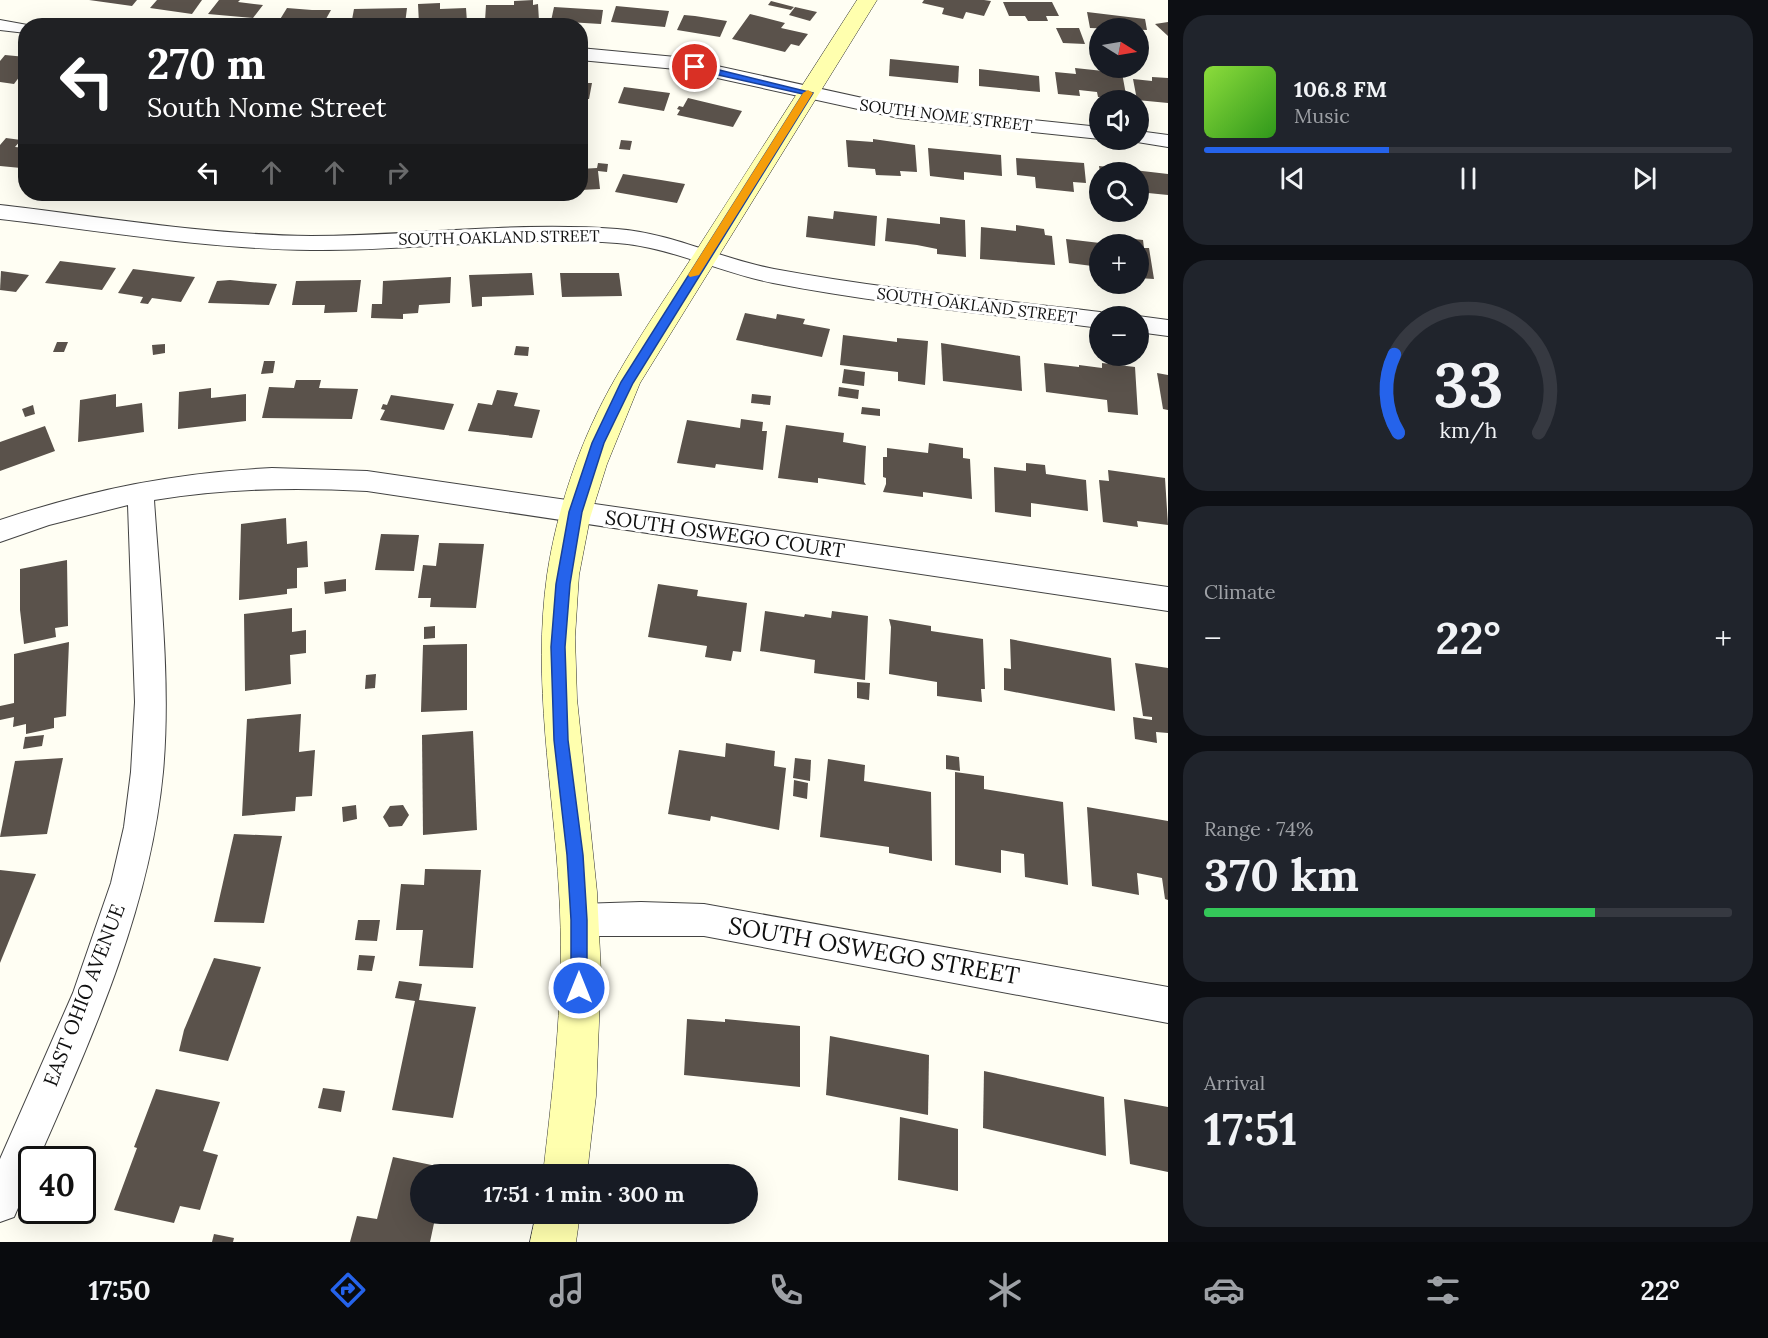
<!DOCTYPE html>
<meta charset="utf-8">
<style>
:root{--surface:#171b24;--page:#20242c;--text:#f1f3f6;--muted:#9ea1a6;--line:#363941;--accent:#2563eb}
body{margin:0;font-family:Lora,serif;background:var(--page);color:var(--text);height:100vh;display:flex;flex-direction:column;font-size:22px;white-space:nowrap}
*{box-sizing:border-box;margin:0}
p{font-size:20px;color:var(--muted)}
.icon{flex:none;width:33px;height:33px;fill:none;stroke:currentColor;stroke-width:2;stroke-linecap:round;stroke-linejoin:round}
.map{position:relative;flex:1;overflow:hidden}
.details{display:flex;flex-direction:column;gap:15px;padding:15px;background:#0d0f14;width:600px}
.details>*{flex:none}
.top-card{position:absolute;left:18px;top:18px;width:570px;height:183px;border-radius:24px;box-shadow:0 6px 24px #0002;background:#202124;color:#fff;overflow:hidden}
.needle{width:39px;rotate:101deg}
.fabs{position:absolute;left:1089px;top:18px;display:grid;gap:12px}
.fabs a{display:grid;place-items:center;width:60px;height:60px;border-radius:50%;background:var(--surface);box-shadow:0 6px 24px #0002;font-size:30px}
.speed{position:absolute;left:18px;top:1146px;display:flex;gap:12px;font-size:30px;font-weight:700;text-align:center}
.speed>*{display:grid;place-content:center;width:78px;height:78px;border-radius:50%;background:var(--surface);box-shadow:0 6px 24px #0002;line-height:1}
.speed .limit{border:3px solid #111;border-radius:9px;background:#fff;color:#111}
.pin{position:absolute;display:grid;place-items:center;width:51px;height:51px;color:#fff;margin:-26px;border:3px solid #fff;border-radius:50%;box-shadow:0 2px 6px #0007}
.me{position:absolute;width:66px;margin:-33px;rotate:0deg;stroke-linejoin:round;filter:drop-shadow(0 0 4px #0008)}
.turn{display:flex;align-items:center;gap:21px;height:126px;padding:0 30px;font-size:27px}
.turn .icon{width:78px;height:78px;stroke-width:2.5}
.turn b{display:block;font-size:42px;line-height:51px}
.lanes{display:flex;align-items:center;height:57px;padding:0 30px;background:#0003;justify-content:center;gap:30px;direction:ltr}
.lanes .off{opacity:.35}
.big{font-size:45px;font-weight:700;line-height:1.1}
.details .tile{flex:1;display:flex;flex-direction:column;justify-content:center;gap:9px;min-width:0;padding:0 21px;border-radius:24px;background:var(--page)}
.details .dial{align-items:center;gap:0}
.dial svg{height:156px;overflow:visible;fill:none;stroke:var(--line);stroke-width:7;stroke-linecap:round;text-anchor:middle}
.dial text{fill:var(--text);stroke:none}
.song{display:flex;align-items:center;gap:18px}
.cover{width:72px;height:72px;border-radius:9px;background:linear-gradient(135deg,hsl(90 70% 55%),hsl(110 70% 35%))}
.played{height:6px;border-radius:3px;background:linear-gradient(90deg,var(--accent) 35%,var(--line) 35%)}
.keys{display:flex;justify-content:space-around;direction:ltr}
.heat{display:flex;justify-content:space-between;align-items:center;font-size:33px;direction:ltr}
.charge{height:9px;border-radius:4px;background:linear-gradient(90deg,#34c759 74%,var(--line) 0)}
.trip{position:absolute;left:410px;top:1164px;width:348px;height:60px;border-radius:30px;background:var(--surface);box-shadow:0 6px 24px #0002;font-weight:700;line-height:60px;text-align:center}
.menu{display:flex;height:96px;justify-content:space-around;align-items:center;background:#090b0e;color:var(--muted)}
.menu .icon{width:42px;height:42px}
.menu .selected{color:var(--accent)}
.menu b{font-size:27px;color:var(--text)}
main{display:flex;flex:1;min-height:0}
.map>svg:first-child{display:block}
.building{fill:#5a524b}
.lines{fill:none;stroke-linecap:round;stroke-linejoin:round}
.street-casing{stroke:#434343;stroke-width:2}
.secondary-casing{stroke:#323232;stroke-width:1}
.street{fill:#fff;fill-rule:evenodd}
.secondary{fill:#ffffae;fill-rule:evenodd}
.route{fill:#2563eb;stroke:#184099;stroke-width:1.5}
.slow{fill:#f59e0b}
.labels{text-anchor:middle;stroke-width:6;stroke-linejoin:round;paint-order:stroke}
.far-street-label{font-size:16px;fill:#101010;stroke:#fff}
.street-label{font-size:20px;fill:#101010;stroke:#fff}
.near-street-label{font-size:24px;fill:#101010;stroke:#fff}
</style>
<main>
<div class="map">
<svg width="1168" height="1242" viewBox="0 0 1168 1242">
<rect width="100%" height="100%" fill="#fffef3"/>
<g class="building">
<polygon points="89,0 137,0 132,6"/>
<polygon points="157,0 202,0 192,14 150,8"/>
<polygon points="219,0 240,0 238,2 263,5 253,18 208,14"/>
<polygon points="533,0 533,5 538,4 539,21 485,21 486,5 514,5 514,1"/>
<polygon points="924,0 984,0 991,1 984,16 966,12 963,19 942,14 944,8 922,3"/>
<polygon points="771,1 794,7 791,10 768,5"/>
<polygon points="1003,2 1052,2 1059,16 1046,16 1048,21 1028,21 1025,16 1009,16"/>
<polygon points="440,3 440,9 466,8 467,22 419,24 418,4"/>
<polygon points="616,6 669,11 665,27 611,22"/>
<polygon points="554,7 603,10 601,24 551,21"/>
<polygon points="795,7 817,12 810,21 789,15"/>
<polygon points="287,8 312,10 331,10 322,26 319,26 279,21"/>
<polygon points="407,8 405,24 351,25 354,9"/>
<polygon points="1087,12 1145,19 1147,30 1090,28"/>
<polygon points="750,14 785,23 781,28 808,34 799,46 791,44 785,52 732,39"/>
<polygon points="684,15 695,16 727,21 720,37 677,30"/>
<polygon points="1168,22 1168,36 1155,24"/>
<polygon points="1056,28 1079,28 1085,44 1063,43"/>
<polygon points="5,55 26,57 26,77 20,76 14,84 0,82 0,61"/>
<polygon points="890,59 959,66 958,83 889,76"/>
<polygon points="1075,68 1122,73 1127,100 1098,97 1097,92 1079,90 1080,96 1058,94 1055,72 1076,74"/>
<polygon points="979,69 1039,76 1040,92 979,86"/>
<polygon points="1152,77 1168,78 1168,103 1137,100 1133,79 1152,81"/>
<polygon points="580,83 592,83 589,99 580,99"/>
<polygon points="624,87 670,93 664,111 618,103"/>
<polygon points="688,98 742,111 733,127 677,115 680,110 677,109 679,106 683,107"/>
<polygon points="6,138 21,140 15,147 26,148 26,162 21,168 0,166 0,145"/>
<polygon points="873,139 915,145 917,172 900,171 901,176 876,175 875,169 848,167 846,140 873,142"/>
<polygon points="621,140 632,141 630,150 619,149"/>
<polygon points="928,148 1001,155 1002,176 964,172 964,180 930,176"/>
<polygon points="1016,158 1084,163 1086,183 1073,182 1074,192 1036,188 1035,177 1017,175"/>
<polygon points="598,163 608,164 607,172 598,171 600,189 580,190 580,169 597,168"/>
<polygon points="1099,166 1168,174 1168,195 1138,192 1138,172 1100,172"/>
<polygon points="623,174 661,180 685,184 677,203 615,192"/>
<polygon points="236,194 311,194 308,201"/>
<polygon points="328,194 384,194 383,200 327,200"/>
<polygon points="397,194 436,194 436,195 397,196"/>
<polygon points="834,211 877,216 875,246 806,237 808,216 833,219"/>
<polygon points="940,217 965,220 966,257 937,254 937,249 917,245 885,241 887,218 940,224"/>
<polygon points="1016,225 1044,229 1045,235 1052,236 1055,265 980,259 981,227 1016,231"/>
<polygon points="1125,238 1143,240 1144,248 1149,248 1154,279 1138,278 1138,244 1127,244"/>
<polygon points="1066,239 1100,243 1100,267 1069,263"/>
<polygon points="60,261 116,268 102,290 45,283"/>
<polygon points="133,269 195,277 181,302 152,298 148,304 140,303 143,297 118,293"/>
<polygon points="1,271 29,275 16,292 0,290"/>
<polygon points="532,273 534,295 482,297 482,306 472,307 469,275"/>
<polygon points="560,273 619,273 622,296 562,297"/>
<polygon points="451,277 450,303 419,305 418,313 403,314 403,319 371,318 372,304 382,304 383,281"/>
<polygon points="230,280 250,282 277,284 269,305 208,303 217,281"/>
<polygon points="361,280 357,312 324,313 325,305 292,305 296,281"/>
<polygon points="745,313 776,319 777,314 805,319 803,324 830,329 822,357 736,340"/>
<polygon points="843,335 897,342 897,338 928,341 925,385 898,381 898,372 840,365"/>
<polygon points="57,342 68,342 64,352 53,352"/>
<polygon points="941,343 1020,356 1022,391 943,381"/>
<polygon points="165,344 165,353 153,355 152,345"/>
<polygon points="516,346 529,347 528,356 514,355"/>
<polygon points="264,361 275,361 273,373 261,374"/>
<polygon points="1044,363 1079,367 1079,365 1102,368 1102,363 1135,367 1138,415 1108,412 1107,400 1046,392"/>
<polygon points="844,369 865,372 864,386 842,383"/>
<polygon points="1157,373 1168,375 1168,410 1163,409"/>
<polygon points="296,380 321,380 319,388 358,389 352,419 262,418 269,387 294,388"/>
<polygon points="839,387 859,390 858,399 838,396"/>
<polygon points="211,388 211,398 246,394 246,421 178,429 179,392"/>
<polygon points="497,390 518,393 514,406 540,410 532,438 468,431 478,403 492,405"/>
<polygon points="116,394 116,407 142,403 144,432 78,442 80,400"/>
<polygon points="752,394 771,396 770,405 751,403"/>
<polygon points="391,395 454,404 444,430 380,420 385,410 381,409 383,404 387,405"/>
<polygon points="33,405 35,414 25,417 22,409"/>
<polygon points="862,407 880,409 880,416 861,414"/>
<polygon points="741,419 763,422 762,431 767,431 763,470 716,464 715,468 677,463 687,420 740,428"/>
<polygon points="786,425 844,433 843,442 866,446 864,482 866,485 818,478 818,483 778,478"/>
<polygon points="45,426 55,451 0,471 0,442"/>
<polygon points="929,443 963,448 963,458 970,459 972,499 923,492 923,497 883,492 886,484 886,478 883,477 883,457 887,457 887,448 928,453"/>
<polygon points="1026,463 1045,465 1046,474 1086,480 1088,511 1031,503 1031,517 995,512 994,467 1026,471"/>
<polygon points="1108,470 1165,478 1168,525 1137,521 1138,527 1103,522 1099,480 1109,481"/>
<polygon points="286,518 287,544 307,541 308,567 297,568 297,588 287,589 287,594 239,600 241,524"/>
<polygon points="381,534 419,535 414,571 375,570"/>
<polygon points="439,543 484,544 476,608 430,607 431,598 418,598 423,565 436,566"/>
<polygon points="67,560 68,626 55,628 56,637 24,644 20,610 20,569"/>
<polygon points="346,579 346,591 325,594 324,582"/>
<polygon points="658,584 698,590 697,596 747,603 741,652 733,651 731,661 705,657 707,646 648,637"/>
<polygon points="292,608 292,632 306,630 306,653 290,655 291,684 245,691 244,614"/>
<polygon points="765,611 804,617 805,614 831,618 832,611 868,616 865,680 814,673 815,660 760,651"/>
<polygon points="889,619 931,626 931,631 983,639 985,689 981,689 982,702 937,696 937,682 889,674 891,627"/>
<polygon points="435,626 435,638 424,639 424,627"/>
<polygon points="1010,639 1111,658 1115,711 1004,690 1004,668 1011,669"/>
<polygon points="69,642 66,716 54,718 54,728 26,734 26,724 13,727 14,717 0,720 0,706 14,703 14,654"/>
<polygon points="467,644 467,710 421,712 423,645"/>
<polygon points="1135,663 1168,668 1168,733 1156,732 1157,743 1135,739 1133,717 1152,720 1152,717 1143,716"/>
<polygon points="376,674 375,688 365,689 366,675"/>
<polygon points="857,682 870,683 869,700 857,698"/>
<polygon points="301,714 299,752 315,750 312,796 296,797 295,811 242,816 247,719"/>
<polygon points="473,731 477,830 423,835 422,735"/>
<polygon points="44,735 42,746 23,749 25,737"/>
<polygon points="726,743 775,751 774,766 786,768 779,830 711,816 710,821 668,814 679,750 725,757"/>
<polygon points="946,755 959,757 960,771 946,769"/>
<polygon points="63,758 47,834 0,837 15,761"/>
<polygon points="795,758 811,760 810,781 793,778"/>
<polygon points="828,759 865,765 864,781 931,792 932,861 889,853 889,847 820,837"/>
<polygon points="955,772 984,776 984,789 1063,802 1068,885 1025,877 1024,854 1001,850 1001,873 955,865"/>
<polygon points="794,780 808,783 807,799 793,796"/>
<polygon points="356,805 357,819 343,822 342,807"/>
<polygon points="403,805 409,815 402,826 389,827 383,817 390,806"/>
<polygon points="1087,807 1168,821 1168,900 1165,899 1162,878 1137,873 1139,895 1092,886"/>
<polygon points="234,834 282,836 264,923 214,922"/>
<polygon points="425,869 481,870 473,968 419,966 423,930 396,930 401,884 424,885"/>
<polygon points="0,870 36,874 0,963"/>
<polygon points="358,920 380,920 377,941 355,940"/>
<polygon points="359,955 375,956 372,971 357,970"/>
<polygon points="214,958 261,967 228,1061 179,1051 184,1030"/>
<polygon points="399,981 422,984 419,1000 476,1007 453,1118 392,1110 415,1001 395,998"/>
<polygon points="687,1019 725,1022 725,1019 800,1026 800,1087 684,1075"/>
<polygon points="830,1036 929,1055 928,1115 826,1095"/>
<polygon points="984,1071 1104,1097 1106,1156 983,1128"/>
<polygon points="323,1088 345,1091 341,1112 318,1108"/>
<polygon points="156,1089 220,1102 203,1151 218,1155 200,1210 180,1206 174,1223 114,1210 137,1148 134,1147"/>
<polygon points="1124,1099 1168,1107 1168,1172 1130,1164"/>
<polygon points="900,1117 958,1129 958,1191 898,1180"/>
<polygon points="393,1157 446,1168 445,1174 420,1174 420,1214 436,1214 430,1242 350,1242 357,1216 377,1219"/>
<polygon points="214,1234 234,1238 233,1242 212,1242"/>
</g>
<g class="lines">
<defs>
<g id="street">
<polygon points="0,20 33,26 26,26 26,33 0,30"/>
<polygon points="580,48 676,57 899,106 1100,127 1100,139 899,118 676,69 580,60"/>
<polygon points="1138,131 1168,135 1168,147 1131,141 1130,140 1138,140"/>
<path d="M0,205C103,217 207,235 311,236C413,236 515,221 617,229C671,233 721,259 774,269C881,289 991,299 1100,312L1110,316H1100V328C991,314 881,304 773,283C721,273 671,247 617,243C515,235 413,251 311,250C207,249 103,231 0,219Z"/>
<polygon points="1136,316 1138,316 1168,320 1168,336 1138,332"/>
<path d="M272,468L367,471L1168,587V611L367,491C295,487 225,488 154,500C160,590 171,682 163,772C150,909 93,1035 38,1160H32V1176L14,1217L0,1222V1159L73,993L111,883L124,827L131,772L135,702L128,505L49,525L0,542V520C94,489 173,473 272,468Z"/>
<polygon points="641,902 704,904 1168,987 1168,1023 704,936 579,936 567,932 562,920 567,908 579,904"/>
</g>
<g id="secondary">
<path d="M857,0H877L640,383L607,464L590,518L579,575L575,637L577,699L597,892L601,973L596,1096L587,1174H543C554,1079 565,988 559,891C553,785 532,681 547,575C557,508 581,438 615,379C642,331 674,286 703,240C754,160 806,80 857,0Z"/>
<polygon points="536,1214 580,1214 576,1242 530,1242"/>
</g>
</defs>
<use href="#street" class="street-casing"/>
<use href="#secondary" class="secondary-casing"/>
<use href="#street" class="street"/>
<use href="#secondary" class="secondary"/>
</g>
<polygon class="route" points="695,64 813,93 633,383 604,443 582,512 570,584 565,647 568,740 583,855 587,920 587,988 585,994 579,996 573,994 571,988 571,920 567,855 554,740 551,647 556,584 569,512 592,443 621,382 803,94 692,69 691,67"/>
<polygon class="slow" points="808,90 813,93 699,275 690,277 688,275 803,93"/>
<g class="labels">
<g class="far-street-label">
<text transform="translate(946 115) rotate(7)" y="6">SOUTH NOME STREET</text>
<text transform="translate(499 237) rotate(-1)" y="6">SOUTH OAKLAND STREET</text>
<text transform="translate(977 305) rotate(7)" y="6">SOUTH OAKLAND STREET</text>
</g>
<g class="street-label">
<text transform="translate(725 534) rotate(8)" y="7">SOUTH OSWEGO COURT</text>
<text transform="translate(84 995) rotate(-69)" y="7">EAST OHIO AVENUE</text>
</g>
<g class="near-street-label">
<text transform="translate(874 951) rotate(10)" y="8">SOUTH OSWEGO STREET</text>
</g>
</g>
</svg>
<div class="fabs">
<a><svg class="needle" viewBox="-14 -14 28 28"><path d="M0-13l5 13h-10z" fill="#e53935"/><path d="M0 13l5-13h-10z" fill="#9ea1a6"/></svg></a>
<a><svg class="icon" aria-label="sound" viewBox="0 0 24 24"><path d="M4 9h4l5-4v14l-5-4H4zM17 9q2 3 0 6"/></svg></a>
<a><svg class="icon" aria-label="search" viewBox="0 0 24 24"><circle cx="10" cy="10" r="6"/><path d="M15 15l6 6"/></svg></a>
<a>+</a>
<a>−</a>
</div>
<div class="speed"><div class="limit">40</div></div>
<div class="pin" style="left:695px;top:67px;background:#d93025"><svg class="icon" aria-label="arrive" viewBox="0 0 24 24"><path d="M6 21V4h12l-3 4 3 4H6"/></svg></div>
<svg class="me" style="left:579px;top:988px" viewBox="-20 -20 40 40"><circle r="17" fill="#2563eb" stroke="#fff" stroke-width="3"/><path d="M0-11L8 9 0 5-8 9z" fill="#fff"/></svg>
<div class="trip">17:51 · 1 min · 300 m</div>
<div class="top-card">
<div class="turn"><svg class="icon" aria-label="left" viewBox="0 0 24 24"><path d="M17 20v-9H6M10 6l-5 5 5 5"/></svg><div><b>270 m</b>South Nome Street</div></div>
<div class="lanes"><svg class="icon" aria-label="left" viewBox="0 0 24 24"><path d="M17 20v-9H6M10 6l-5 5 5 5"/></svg><svg class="icon off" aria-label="ahead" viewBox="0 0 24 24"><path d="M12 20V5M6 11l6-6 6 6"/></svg><svg class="icon off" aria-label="ahead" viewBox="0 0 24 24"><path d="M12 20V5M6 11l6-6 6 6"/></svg><svg class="icon off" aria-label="right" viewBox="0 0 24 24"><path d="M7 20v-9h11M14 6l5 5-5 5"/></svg></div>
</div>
</div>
<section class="details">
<div class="tile">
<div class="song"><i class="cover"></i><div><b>106.8 FM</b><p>Music</p></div></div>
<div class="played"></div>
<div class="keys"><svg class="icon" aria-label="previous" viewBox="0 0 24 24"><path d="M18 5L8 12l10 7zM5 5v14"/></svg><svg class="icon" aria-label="pause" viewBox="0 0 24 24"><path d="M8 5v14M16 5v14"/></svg><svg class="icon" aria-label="next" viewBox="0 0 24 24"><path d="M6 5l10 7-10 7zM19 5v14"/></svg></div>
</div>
<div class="tile dial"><svg viewBox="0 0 100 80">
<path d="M14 69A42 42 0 1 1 86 69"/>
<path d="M14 69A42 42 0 0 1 12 29" stroke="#2563eb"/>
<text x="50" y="56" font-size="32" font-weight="700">33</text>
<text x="50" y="72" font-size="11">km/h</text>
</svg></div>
<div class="tile"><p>Climate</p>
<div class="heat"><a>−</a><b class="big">22°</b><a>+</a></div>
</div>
<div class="tile"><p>Range · 74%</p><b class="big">370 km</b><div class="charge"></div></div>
<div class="tile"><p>Arrival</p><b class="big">17:51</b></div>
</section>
</main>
<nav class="menu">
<b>17:50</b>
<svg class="icon selected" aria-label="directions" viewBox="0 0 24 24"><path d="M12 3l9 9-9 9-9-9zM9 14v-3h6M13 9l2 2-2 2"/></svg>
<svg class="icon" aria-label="music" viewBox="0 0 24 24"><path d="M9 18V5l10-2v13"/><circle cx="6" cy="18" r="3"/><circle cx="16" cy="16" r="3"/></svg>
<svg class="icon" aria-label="phone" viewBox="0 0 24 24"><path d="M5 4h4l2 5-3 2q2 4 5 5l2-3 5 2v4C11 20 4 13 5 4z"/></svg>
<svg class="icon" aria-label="climate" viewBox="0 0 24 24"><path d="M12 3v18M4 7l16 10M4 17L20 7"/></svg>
<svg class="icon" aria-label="car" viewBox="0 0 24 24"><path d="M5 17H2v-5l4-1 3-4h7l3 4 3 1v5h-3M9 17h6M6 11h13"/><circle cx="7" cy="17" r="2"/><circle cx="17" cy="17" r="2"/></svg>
<svg class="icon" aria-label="filters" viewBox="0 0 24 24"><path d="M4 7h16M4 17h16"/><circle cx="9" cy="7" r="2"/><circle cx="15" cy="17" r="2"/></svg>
<b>22°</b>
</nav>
